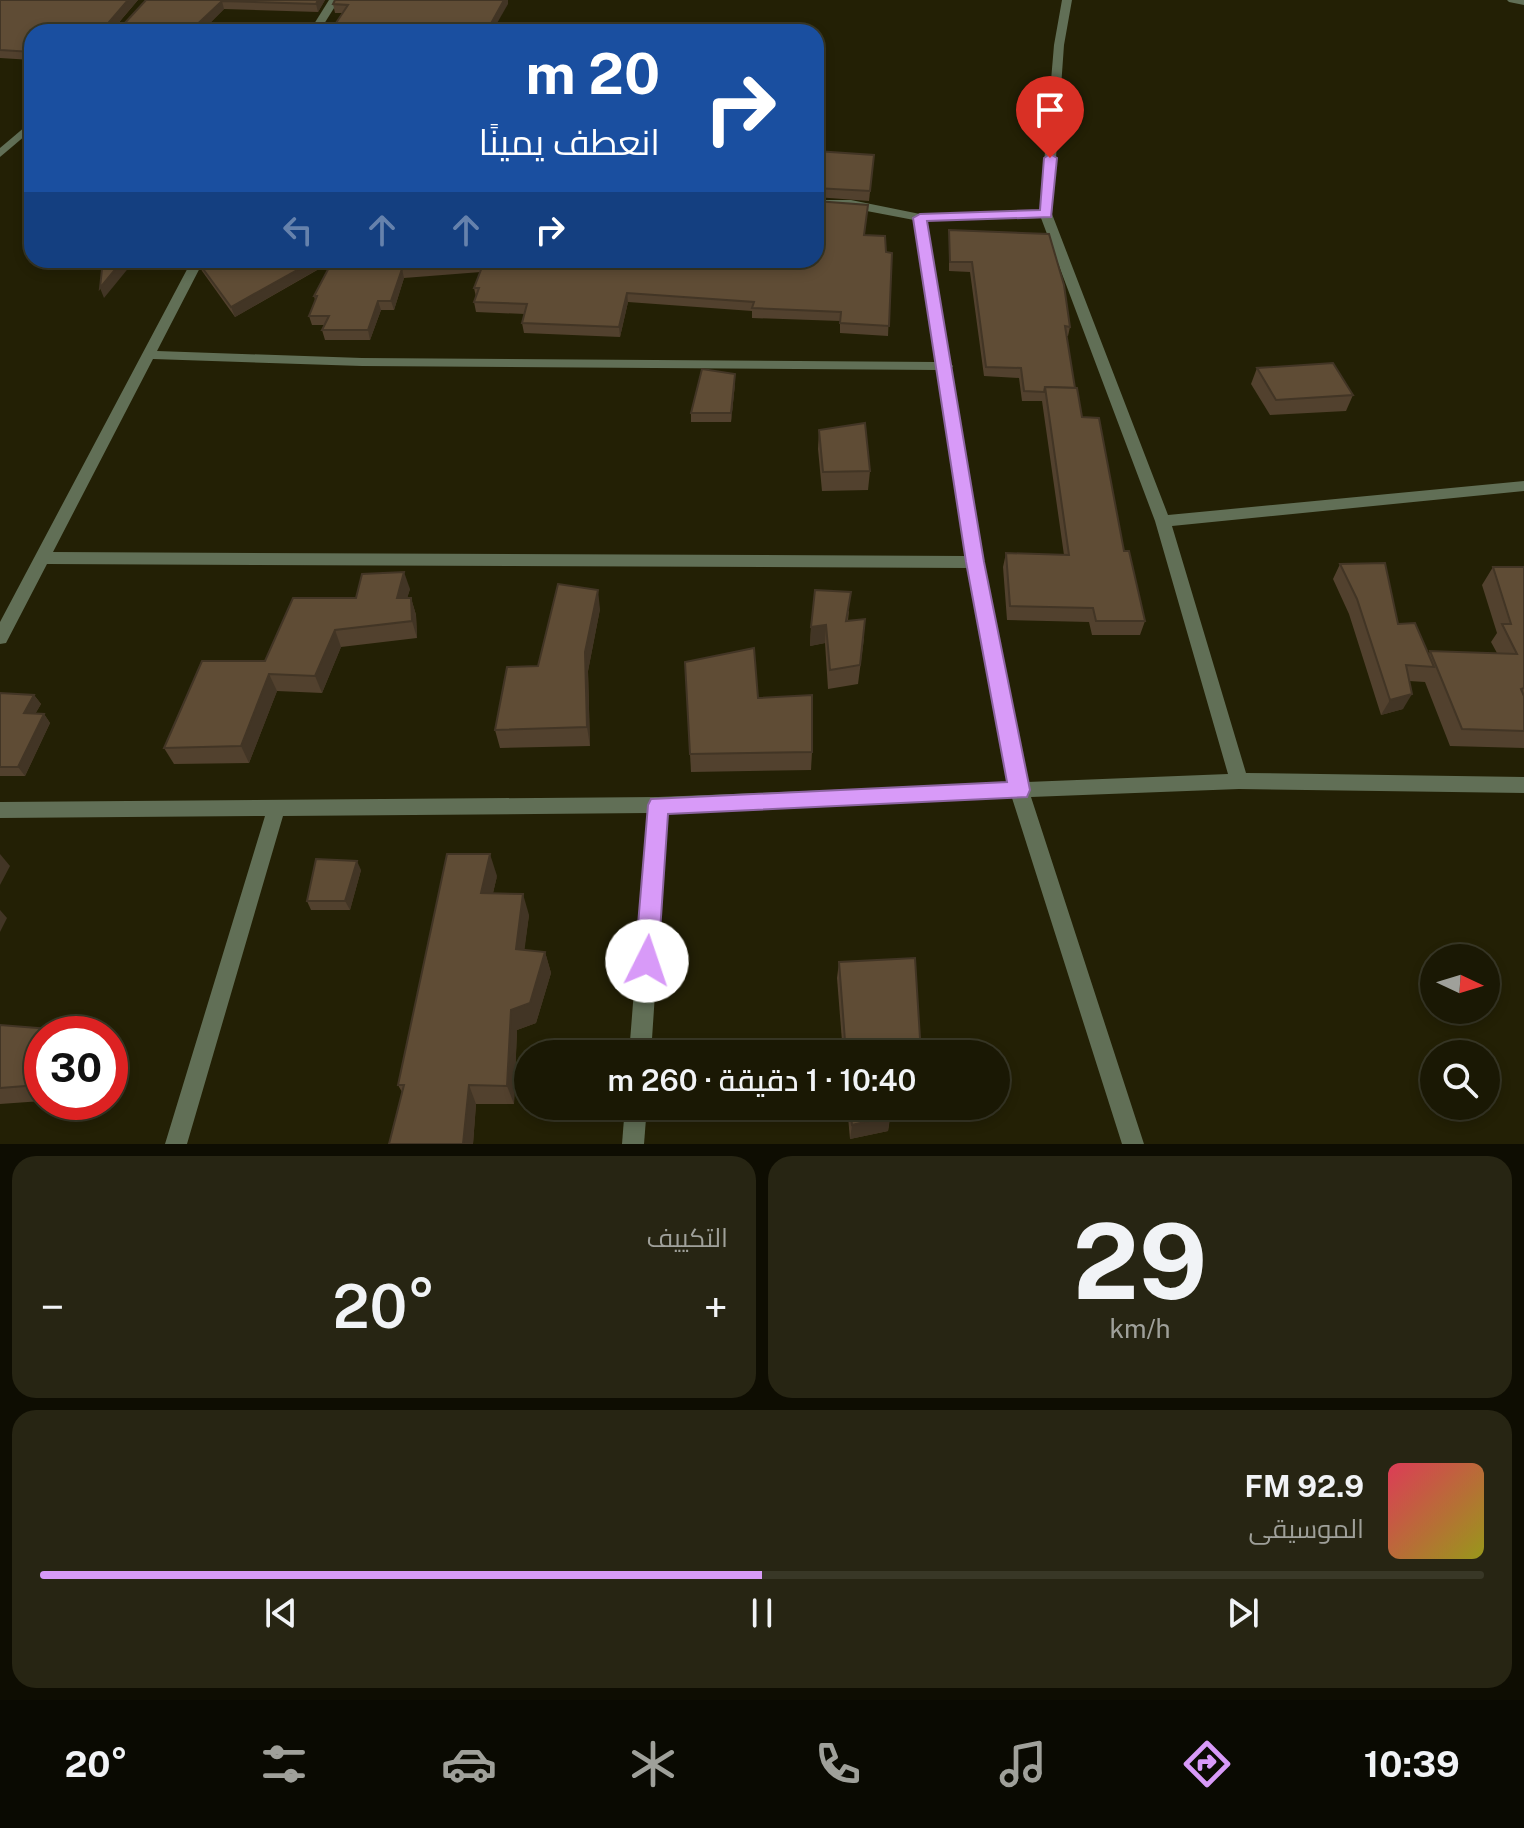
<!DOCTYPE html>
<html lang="ar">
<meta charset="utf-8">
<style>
:root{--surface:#1a1804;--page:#272513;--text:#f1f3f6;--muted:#9fa09a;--line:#383726;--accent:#d89af8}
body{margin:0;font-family:"Public Sans",Cairo,sans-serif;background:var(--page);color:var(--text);direction:rtl;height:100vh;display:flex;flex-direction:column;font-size:30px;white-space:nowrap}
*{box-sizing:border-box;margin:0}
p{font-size:26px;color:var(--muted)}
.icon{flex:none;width:44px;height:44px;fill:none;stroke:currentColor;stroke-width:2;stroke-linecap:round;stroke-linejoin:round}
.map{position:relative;height:1144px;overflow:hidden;direction:ltr}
.details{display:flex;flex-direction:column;gap:12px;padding:12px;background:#0e0d02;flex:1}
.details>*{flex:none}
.guide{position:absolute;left:24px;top:24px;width:800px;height:244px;border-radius:24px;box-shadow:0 4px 12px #0003,0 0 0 2px var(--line);direction:rtl;background:#1a4fa0;color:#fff;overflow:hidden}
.needle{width:52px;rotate:94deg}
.tools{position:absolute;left:1420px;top:944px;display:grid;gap:16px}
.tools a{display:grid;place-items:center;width:80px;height:80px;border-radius:50%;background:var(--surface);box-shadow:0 4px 12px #0003,0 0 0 2px var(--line);font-size:40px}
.speed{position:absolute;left:24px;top:1016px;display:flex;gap:16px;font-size:40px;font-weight:700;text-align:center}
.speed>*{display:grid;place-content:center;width:104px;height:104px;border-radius:50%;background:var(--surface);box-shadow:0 4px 12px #0003,0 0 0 2px var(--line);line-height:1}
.speed .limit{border:12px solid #d22;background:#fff;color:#111}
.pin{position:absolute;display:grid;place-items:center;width:68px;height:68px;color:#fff;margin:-82px -34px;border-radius:50% 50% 50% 0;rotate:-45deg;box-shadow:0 0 8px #0007}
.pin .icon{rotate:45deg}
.me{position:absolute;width:88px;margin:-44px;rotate:4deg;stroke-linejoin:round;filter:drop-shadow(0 0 6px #0008)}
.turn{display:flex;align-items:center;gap:28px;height:168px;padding:0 32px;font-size:36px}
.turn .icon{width:104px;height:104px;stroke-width:2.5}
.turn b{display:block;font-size:56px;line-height:68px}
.lanes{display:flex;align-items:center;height:76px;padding:0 32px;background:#0003;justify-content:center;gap:40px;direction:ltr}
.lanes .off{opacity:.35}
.big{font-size:60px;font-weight:600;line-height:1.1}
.details .card{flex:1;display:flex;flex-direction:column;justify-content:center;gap:12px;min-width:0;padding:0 28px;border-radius:24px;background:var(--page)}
.details .dial{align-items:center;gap:0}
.dial b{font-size:104px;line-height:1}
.song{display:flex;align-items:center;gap:24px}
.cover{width:96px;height:96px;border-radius:12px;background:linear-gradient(135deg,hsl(350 70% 55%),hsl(60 70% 35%))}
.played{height:8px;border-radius:4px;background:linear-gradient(90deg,var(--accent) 50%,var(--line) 50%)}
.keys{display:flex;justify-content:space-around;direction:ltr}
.heat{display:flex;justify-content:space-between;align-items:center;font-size:44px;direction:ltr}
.details .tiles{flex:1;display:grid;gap:12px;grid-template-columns:1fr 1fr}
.card:last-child{grid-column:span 2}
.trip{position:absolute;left:514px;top:1040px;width:496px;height:80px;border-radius:40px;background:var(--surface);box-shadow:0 4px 12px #0003,0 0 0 2px var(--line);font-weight:600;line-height:80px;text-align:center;direction:rtl}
.tab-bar{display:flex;height:128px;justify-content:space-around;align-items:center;background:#0a0a02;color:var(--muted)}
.tab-bar .icon{width:56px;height:56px}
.tab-bar .active{color:var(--accent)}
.tab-bar b{font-size:36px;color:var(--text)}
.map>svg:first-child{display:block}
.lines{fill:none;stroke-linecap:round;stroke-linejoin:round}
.street{fill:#616f56;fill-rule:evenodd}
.wall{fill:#52412e}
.shaded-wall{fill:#423525}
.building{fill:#5f4c35;stroke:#423525;stroke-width:2}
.route{fill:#d89af8;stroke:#8c64a1;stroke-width:2}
</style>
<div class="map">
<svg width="1524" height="1144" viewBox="0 0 1524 1144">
<rect width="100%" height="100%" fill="#232005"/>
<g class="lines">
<g class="street">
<polygon points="329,0 339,0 319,32 309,32"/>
<path d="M1062,0H1072L1064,45L1052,214L1168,515L1524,481V491L1172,526L1246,773L1524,777V793L1239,789L1031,797L1144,1144H1122L1012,798L667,813L651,1054H629L648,813L283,816L187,1144H165L265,816L0,818V802L658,797L1008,783L968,568L47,564L6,643L0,644V622L192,260H204L157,351L362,358L936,362L914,220L851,208H816V200H851L920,214L1040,211L1054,45ZM1041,218L1155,521L1228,774L1027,782L983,562L951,369L953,366L950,363L927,221ZM153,359L362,366L937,370L966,556L53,552Z"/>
<polygon points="1507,0 1524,0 1524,5 1509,2"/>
<polygon points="32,121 32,130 0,157 0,148"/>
<polygon points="625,1106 647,1106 644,1144 622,1144"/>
</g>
</g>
<g class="wall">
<polygon points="0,0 138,0 116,26 123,25 146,0 325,0 318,12 224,9 201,32 32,32 32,60 0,58"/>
<polygon points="333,4 508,4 330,32 343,13 335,13"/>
<polygon points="816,151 874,155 869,201 816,197"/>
<polygon points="949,230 1070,327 1068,336 1066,336 1075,388 1082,417 1145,621 1140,635 1092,635 1089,622 1007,620 1003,567 1006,553 1064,555 1042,401 1022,401 1019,378 984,376 970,272 949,271"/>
<polygon points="865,235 886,252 892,253 888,336 840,333 840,321 752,318 752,311 628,302 620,337 524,333 522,323 525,314 476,312 474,302 476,297 474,288 481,272 404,278 394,310 381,310 370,340 325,340 322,330 325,325 312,325 309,316 315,300 314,296 333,261 235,317 202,271 198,262 289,261 290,260 816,260"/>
<polygon points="1257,368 1353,395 1346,411 1270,415 1251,384"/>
<polygon points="735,374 735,383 731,422 691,422 691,413"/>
<polygon points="819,430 870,471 868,490 822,491 818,449"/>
<polygon points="1340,564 1429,654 1430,651 1497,653 1491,642 1497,633 1482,585 1493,567 1524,567 1524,748 1450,746 1425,682 1409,681 1403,709 1381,715 1349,614 1333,579"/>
<polygon points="410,589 407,598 411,598 416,615 417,638 341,647 322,693 277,691 249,763 174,764 164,748 265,661 356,598"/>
<polygon points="600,609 588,671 590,746 500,748 495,730 538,666"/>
<polygon points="849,611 848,620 864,638 858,684 828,689 825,643 810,646 811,627"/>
<polygon points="685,662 758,698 812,752 811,770 691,772"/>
<polygon points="0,693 34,695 41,704 35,714 44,714 50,723 25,776 0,776"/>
<polygon points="361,870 350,910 311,910 307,901"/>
<polygon points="497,876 493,893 529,915 524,950 545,952 551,973 536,1023 517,1030 514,1104 476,1104 473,1144 389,1144 402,1092 398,1085"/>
<polygon points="839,962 921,1054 843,1054 837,978"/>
<polygon points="0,1025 42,1034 42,1101 0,1104"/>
<polygon points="847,1106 892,1106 888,1131 850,1139"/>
</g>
<g class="shaded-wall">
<polygon points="128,0 138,0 112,30 109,26 109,22"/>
<polygon points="318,0 325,0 318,12 316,4"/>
<polygon points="504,0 508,0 508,4 492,32 489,27"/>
<polygon points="222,1 224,9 201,32 189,32"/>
<polygon points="123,260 135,260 104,298 100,288"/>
<polygon points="315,260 334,260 235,317 231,307"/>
<polygon points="402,269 404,278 394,310 391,301"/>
<polygon points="627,293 628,302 620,337 619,327"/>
<polygon points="378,301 381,310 370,340 368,330"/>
<polygon points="735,374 735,383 731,422 731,413"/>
<polygon points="404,572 410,589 402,615 397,598"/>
<polygon points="598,590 600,609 588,671 590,746 587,727 585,652"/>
<polygon points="411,598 416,615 417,638 412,621"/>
<polygon points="826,625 825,643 810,646 811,627"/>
<polygon points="335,630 341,647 322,693 315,676"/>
<polygon points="269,674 277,691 249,763 241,746"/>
<polygon points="1412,694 1403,709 1381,715 1390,700"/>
<polygon points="34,695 41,704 30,723 24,713"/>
<polygon points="44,714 50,723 25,776 18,767"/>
<polygon points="0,854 10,866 0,885"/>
<polygon points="490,854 497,876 488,914 481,893"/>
<polygon points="357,861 361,870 350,910 345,901"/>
<polygon points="523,894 529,915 522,969 516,949"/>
<polygon points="0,910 7,918 0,932"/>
<polygon points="545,952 551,973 536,1023 517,1030 514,1104 507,1086 511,1010"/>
<polygon points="469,1085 476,1104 473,1144 463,1144"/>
<polygon points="890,1116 888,1131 850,1139 852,1125"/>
</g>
<g class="building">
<polygon points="0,0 128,0 109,22 109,26 123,25 146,0 318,0 316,4 222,1 189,32 32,32 32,52 0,50"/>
<polygon points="335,0 504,0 489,27 579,32 330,32 348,5 333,4"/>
<polygon points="816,151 874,155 870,191 816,188 816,189"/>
<polygon points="816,201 868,205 864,235 885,236 886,252 892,253 889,326 840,323 841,312 752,308 754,302 627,293 619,327 522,323 527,304 474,302 479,288 474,288 484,262 402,269 391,301 378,301 368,330 322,330 329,316 309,316 317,296 314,296 333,260 485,260 485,261 485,260 816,260"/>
<polygon points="949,230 1049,234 1064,285 1070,327 1065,326 1075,388 1045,387 1044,392 1024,391 1021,368 986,367 972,262 950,262"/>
<polygon points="103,260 123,260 100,288"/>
<polygon points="199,260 289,261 290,260 315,260 231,307 198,262"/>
<polygon points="1333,363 1353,395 1276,400 1257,368"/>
<polygon points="702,369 735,374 731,413 691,413"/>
<polygon points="1045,387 1077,388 1082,417 1099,418 1124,551 1129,551 1145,621 1096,621 1093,608 1010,606 1006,553 1069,555"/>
<polygon points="865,423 870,471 823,472 819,430"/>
<polygon points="1385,563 1398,624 1415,623 1434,667 1406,665 1412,694 1390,700 1357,599 1340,564"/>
<polygon points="1493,567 1524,567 1524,688 1521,689 1524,696 1524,731 1462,729 1430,651 1517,654 1502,624 1511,624"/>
<polygon points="404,572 397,598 411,598 412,621 335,630 315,676 269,674 241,746 164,748 202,661 265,661 293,598 356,598 362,574"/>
<polygon points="558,584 598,590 585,652 587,727 495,730 507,667 538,666"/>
<polygon points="815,590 851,592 846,621 865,619 860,665 830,670 826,625 811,627"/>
<polygon points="754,648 758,698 812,695 812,752 690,754 685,662"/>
<polygon points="0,693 34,695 24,713 44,714 18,767 0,767"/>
<polygon points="447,854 490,854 481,893 523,894 516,949 545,952 530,1003 511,1010 507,1086 469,1085 463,1144 389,1144 404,1085 398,1085"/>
<polygon points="316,859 357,861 345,901 307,901"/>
<polygon points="915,958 921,1054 846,1054 839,962"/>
<polygon points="0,1025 62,1030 61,1034 42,1034 42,1077 38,1085 0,1088"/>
<polygon points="850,1106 892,1106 890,1116 852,1125"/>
</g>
<polygon class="route" points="1050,154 1057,158 1051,217 927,221 984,562 1030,790 1027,797 668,814 658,961 655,968 647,971 638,968 635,961 648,805 651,799 1007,782 966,562 913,218 920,214 1040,210 1044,158"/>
</svg>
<div class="tools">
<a><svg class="needle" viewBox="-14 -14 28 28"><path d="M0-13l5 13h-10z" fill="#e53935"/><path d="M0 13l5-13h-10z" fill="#9fa09a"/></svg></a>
<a><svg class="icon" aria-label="search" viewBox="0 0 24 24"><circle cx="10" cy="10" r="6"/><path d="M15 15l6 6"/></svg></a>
</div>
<div class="speed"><div class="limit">30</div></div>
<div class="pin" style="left:1050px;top:158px;background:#d93025"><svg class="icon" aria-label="arrive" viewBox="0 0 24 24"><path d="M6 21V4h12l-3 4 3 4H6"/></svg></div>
<svg class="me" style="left:647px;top:961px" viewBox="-20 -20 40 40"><circle r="19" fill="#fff"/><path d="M0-13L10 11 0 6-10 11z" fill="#d89af8"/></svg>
<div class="trip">10:40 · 1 دقيقة · 260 m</div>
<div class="guide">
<div class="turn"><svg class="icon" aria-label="right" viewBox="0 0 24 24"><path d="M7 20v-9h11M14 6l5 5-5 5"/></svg><div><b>20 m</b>انعطف يمينًا</div></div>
<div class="lanes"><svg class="icon off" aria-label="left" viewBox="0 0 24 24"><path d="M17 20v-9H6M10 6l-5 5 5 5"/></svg><svg class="icon off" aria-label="ahead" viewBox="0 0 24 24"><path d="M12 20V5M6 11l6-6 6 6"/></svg><svg class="icon off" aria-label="ahead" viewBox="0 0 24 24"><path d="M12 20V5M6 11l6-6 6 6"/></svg><svg class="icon" aria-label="right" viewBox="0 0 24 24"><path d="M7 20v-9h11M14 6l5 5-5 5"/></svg></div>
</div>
</div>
<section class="details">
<div class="tiles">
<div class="card dial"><b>29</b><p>km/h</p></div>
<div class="card"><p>التكييف</p>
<div class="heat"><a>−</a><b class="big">20°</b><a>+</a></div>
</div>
<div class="card">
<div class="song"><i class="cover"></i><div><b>92.9 FM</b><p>الموسيقى</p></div></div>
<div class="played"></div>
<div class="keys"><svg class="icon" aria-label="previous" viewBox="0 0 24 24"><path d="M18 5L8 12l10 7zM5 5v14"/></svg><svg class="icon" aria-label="pause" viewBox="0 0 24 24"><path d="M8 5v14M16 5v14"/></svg><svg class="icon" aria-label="next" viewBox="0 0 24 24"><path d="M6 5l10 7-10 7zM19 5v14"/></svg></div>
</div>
</div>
</section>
<nav class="tab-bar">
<b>10:39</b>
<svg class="icon active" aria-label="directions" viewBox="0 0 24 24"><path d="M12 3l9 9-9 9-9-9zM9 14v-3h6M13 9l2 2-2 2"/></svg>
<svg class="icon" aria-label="music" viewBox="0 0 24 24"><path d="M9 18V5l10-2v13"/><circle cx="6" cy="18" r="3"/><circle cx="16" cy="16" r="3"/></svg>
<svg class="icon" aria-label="phone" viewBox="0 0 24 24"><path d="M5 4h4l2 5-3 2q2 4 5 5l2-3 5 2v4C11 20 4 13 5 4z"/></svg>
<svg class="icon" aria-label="climate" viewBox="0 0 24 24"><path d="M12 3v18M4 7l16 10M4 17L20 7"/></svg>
<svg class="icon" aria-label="car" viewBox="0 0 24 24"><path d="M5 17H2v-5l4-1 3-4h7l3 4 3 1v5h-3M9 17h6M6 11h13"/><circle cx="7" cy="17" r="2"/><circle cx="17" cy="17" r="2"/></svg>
<svg class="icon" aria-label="filters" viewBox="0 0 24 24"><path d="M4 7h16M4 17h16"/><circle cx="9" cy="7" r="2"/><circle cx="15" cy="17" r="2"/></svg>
<b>20°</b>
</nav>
